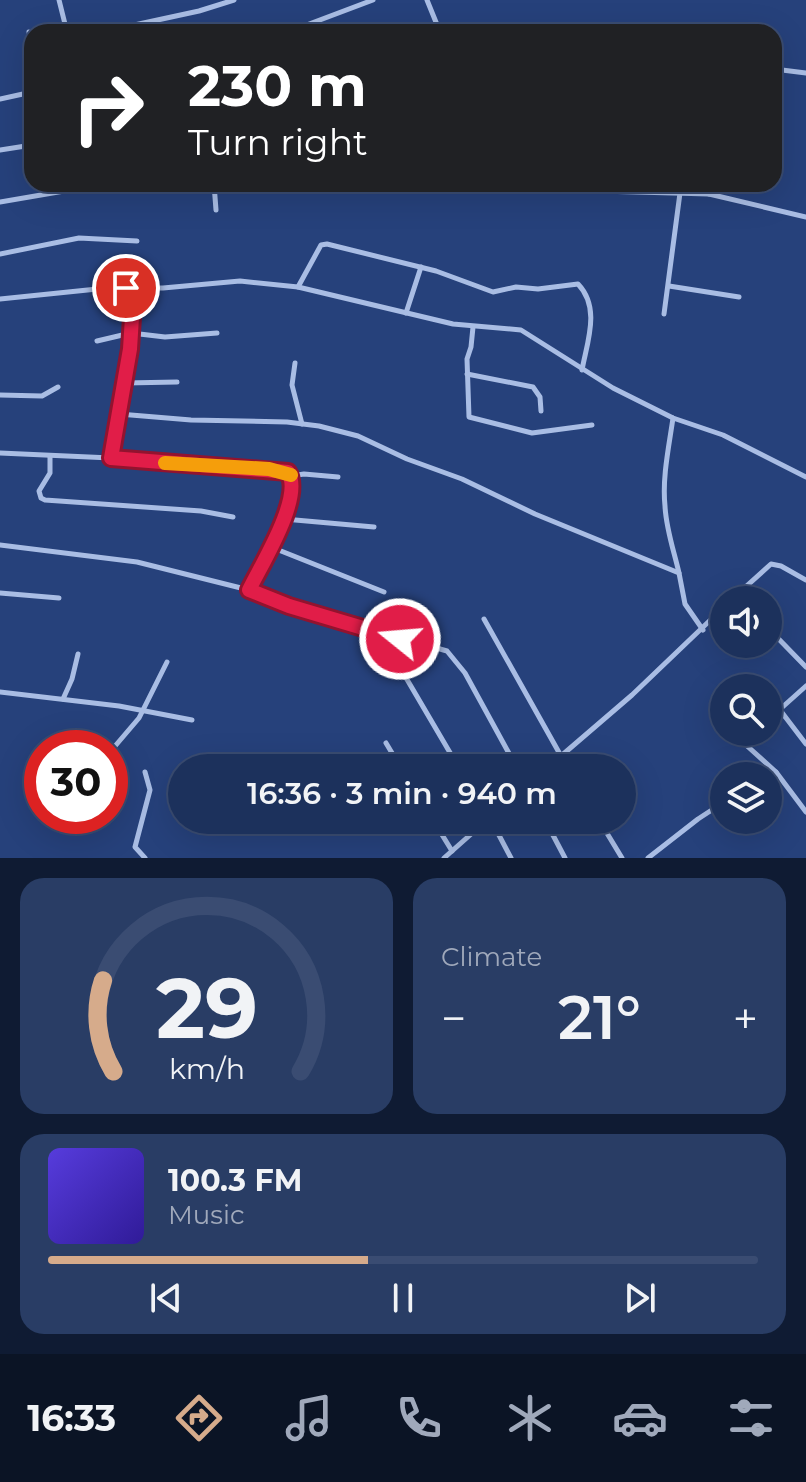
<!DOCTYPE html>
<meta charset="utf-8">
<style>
:root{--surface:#1c315c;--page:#293d65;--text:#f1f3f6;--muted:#a0a9bb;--line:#3a4c72;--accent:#d6ab8b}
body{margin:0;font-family:Montserrat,sans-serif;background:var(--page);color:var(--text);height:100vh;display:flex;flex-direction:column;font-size:30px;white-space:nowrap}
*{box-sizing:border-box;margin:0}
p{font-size:26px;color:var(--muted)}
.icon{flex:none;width:44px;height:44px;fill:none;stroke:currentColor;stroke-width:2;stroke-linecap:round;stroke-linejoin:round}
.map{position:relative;height:858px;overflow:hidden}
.side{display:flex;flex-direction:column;gap:20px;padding:20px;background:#0f1b33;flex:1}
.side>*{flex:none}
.guide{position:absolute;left:24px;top:24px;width:758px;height:168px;border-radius:24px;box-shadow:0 8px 32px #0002,0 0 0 2px var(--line);background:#202124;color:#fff;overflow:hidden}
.controls{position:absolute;left:710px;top:586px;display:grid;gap:16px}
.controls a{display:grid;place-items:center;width:72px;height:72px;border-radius:50%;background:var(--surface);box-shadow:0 8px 32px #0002,0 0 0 2px var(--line);font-size:40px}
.speed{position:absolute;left:24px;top:730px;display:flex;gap:16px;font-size:40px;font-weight:700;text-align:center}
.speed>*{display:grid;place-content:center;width:104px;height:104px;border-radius:50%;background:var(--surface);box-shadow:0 8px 32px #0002,0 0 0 2px var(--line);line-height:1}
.speed .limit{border:12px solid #d22;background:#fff;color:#111}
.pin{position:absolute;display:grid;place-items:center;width:68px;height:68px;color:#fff;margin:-34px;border:4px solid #fff;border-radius:50%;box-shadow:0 2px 8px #0007}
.me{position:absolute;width:88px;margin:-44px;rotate:287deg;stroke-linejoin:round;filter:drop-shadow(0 0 6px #0008)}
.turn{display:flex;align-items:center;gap:28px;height:168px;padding:0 32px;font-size:36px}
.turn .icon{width:104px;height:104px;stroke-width:2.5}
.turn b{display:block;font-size:56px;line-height:68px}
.big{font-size:60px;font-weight:600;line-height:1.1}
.side .card{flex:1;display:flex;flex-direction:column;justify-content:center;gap:12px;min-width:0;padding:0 28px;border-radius:24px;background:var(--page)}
.side .dial{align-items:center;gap:0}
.dial svg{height:208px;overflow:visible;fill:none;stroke:var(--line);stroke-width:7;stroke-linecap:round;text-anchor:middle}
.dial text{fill:var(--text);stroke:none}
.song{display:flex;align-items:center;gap:24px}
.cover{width:96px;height:96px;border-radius:12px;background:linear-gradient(135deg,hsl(250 70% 55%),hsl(250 70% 35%))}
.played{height:8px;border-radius:4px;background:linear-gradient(90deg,var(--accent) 45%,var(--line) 45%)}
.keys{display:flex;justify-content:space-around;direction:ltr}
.heat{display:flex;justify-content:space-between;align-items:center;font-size:44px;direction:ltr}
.side .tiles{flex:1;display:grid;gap:20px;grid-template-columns:1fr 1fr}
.card:last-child{grid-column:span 2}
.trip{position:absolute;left:168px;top:754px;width:468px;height:80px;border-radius:40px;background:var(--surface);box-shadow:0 8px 32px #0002,0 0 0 2px var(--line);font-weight:600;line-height:80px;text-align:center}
.tab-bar{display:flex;height:128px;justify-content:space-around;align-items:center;background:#0b1425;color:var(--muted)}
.tab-bar .icon{width:56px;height:56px}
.tab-bar .active{color:var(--accent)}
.tab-bar b{font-size:36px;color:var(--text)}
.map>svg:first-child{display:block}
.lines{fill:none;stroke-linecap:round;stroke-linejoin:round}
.street{stroke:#a9bde4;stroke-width:5}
.route-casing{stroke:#92132f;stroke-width:20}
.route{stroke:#e11d48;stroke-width:14}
.slow{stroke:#f59e0b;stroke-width:14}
</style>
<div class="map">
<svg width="806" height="858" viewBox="0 0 806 858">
<rect width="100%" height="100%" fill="#26417b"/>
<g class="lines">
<g class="street">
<polyline points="59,0 67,32"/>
<polyline points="427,0 440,32"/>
<polyline points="29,32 32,54"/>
<polyline points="102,32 199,11 234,0"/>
<polyline points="288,32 373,0"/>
<polyline points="774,69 806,73"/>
<polyline points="0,99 32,92"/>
<polyline points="0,150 32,145"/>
<polyline points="214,184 216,210"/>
<polyline points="336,184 709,194 806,217"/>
<polyline points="709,194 712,184"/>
<polyline points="0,202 105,184"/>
<polyline points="0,254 79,238 137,241"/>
<polyline points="669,286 739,297"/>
<path d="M298,287L321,245L327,244L436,271L493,292L516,287L538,289L578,284C601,308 587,342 582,370"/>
<polyline points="0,299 107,288 163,288 240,281 298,287 453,324 521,330 613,388 673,418 723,435 806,477"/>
<polyline points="406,313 421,267"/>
<polyline points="664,314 680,193"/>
<polyline points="473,327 471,347 467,359 469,417 532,433 592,425"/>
<polyline points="97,341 131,333 165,337 217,333"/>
<polyline points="295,363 292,385 302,424"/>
<polyline points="467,374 533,387 540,397 541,411"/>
<polyline points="125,383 177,382"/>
<polyline points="0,395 42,396 58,387"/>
<polyline points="119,414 191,420 287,422 319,426 358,436 407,459 462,479 535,514 679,573 685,604 703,630"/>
<path d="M673,418C669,446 662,478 665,506C666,529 674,551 679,573"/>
<path d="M0,453L111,458L288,472C304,497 261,565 249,590"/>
<polyline points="50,456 50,473 39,491 41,498 45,500 201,511 233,517"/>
<path d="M111,458C121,402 139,344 126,288"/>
<polyline points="291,476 304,474 338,477"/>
<polyline points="284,519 374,527"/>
<polyline points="0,545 137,562 249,590 289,606 447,651 465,673 517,768"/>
<polyline points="271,547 384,592"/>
<polyline points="0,593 59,598"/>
<polyline points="731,600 771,564 781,566 806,580"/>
<polyline points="484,619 561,756 547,768"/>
<polyline points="768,628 806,667"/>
<polyline points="395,637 395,659 459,768"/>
<polyline points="0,692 119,706 192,720"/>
<polyline points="63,699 72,679 78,654"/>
<polyline points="780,710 806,744"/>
<polyline points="768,720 806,686"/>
<polyline points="754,732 746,740 746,745 776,772"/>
<polyline points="386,743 401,768"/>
<polyline points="110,752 139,718 167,662"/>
<polyline points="569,768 561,756 632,695 724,607"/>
<polyline points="145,772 150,790 135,847 145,858"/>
<polyline points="768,776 776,772 806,812"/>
<polyline points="433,820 452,851"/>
<polyline points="491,820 511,858"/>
<polyline points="545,820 565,858"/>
<polyline points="599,820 622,858"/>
<polyline points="444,858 487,820"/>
<polyline points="648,858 698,819 724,802"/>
</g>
</g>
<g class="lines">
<defs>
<path id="route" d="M126,288L132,317L130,349L111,458L288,472C304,497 261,565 249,590L289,606L400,639"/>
</defs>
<use href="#route" class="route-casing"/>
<use href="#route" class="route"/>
<polyline class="slow" points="165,463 269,469 291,475"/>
</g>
</svg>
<div class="controls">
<a><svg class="icon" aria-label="sound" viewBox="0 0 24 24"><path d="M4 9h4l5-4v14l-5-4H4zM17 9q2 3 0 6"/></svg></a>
<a><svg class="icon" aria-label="search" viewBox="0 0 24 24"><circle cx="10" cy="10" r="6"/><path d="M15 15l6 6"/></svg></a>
<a><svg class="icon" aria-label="layers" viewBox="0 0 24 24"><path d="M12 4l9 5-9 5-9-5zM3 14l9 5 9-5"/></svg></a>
</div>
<div class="speed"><div class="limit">30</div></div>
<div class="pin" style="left:126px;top:288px;background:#d93025"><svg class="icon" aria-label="arrive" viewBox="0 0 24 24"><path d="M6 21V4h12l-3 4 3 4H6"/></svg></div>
<svg class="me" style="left:400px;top:639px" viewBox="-20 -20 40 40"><circle r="17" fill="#e11d48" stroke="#fff" stroke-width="3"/><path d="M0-11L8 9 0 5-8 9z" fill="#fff"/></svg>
<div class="trip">16:36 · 3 min · 940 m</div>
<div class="guide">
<div class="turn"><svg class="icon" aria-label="right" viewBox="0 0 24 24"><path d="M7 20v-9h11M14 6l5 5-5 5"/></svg><div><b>230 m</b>Turn right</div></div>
</div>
</div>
<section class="side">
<div class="tiles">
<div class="card dial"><svg viewBox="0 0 100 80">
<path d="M14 69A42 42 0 1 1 86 69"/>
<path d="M14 69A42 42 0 0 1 10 34" stroke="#d6ab8b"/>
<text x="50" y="56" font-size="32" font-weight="700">29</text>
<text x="50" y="72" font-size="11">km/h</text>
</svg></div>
<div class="card"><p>Climate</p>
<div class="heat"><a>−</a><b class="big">21°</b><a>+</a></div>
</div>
<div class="card">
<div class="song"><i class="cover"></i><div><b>100.3 FM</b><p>Music</p></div></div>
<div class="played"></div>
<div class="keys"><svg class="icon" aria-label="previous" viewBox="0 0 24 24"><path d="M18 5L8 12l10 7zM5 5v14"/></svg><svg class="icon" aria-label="pause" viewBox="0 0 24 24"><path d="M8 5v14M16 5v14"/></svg><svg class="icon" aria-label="next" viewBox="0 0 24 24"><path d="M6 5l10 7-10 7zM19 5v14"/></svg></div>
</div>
</div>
</section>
<nav class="tab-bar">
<b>16:33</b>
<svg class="icon active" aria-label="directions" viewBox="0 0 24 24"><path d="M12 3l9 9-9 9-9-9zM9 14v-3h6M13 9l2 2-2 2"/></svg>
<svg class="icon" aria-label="music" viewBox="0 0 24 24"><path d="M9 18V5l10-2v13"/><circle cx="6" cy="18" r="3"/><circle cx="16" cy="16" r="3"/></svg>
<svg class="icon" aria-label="phone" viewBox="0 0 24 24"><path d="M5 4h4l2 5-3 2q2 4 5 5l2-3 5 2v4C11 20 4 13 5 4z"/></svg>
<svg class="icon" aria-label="climate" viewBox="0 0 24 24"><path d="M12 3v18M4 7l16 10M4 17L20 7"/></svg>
<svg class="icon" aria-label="car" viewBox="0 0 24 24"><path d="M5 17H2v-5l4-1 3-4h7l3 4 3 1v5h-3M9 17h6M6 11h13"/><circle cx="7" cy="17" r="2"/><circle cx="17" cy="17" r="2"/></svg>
<svg class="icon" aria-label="filters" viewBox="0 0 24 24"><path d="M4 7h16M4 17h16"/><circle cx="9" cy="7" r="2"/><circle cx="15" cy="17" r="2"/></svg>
</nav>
